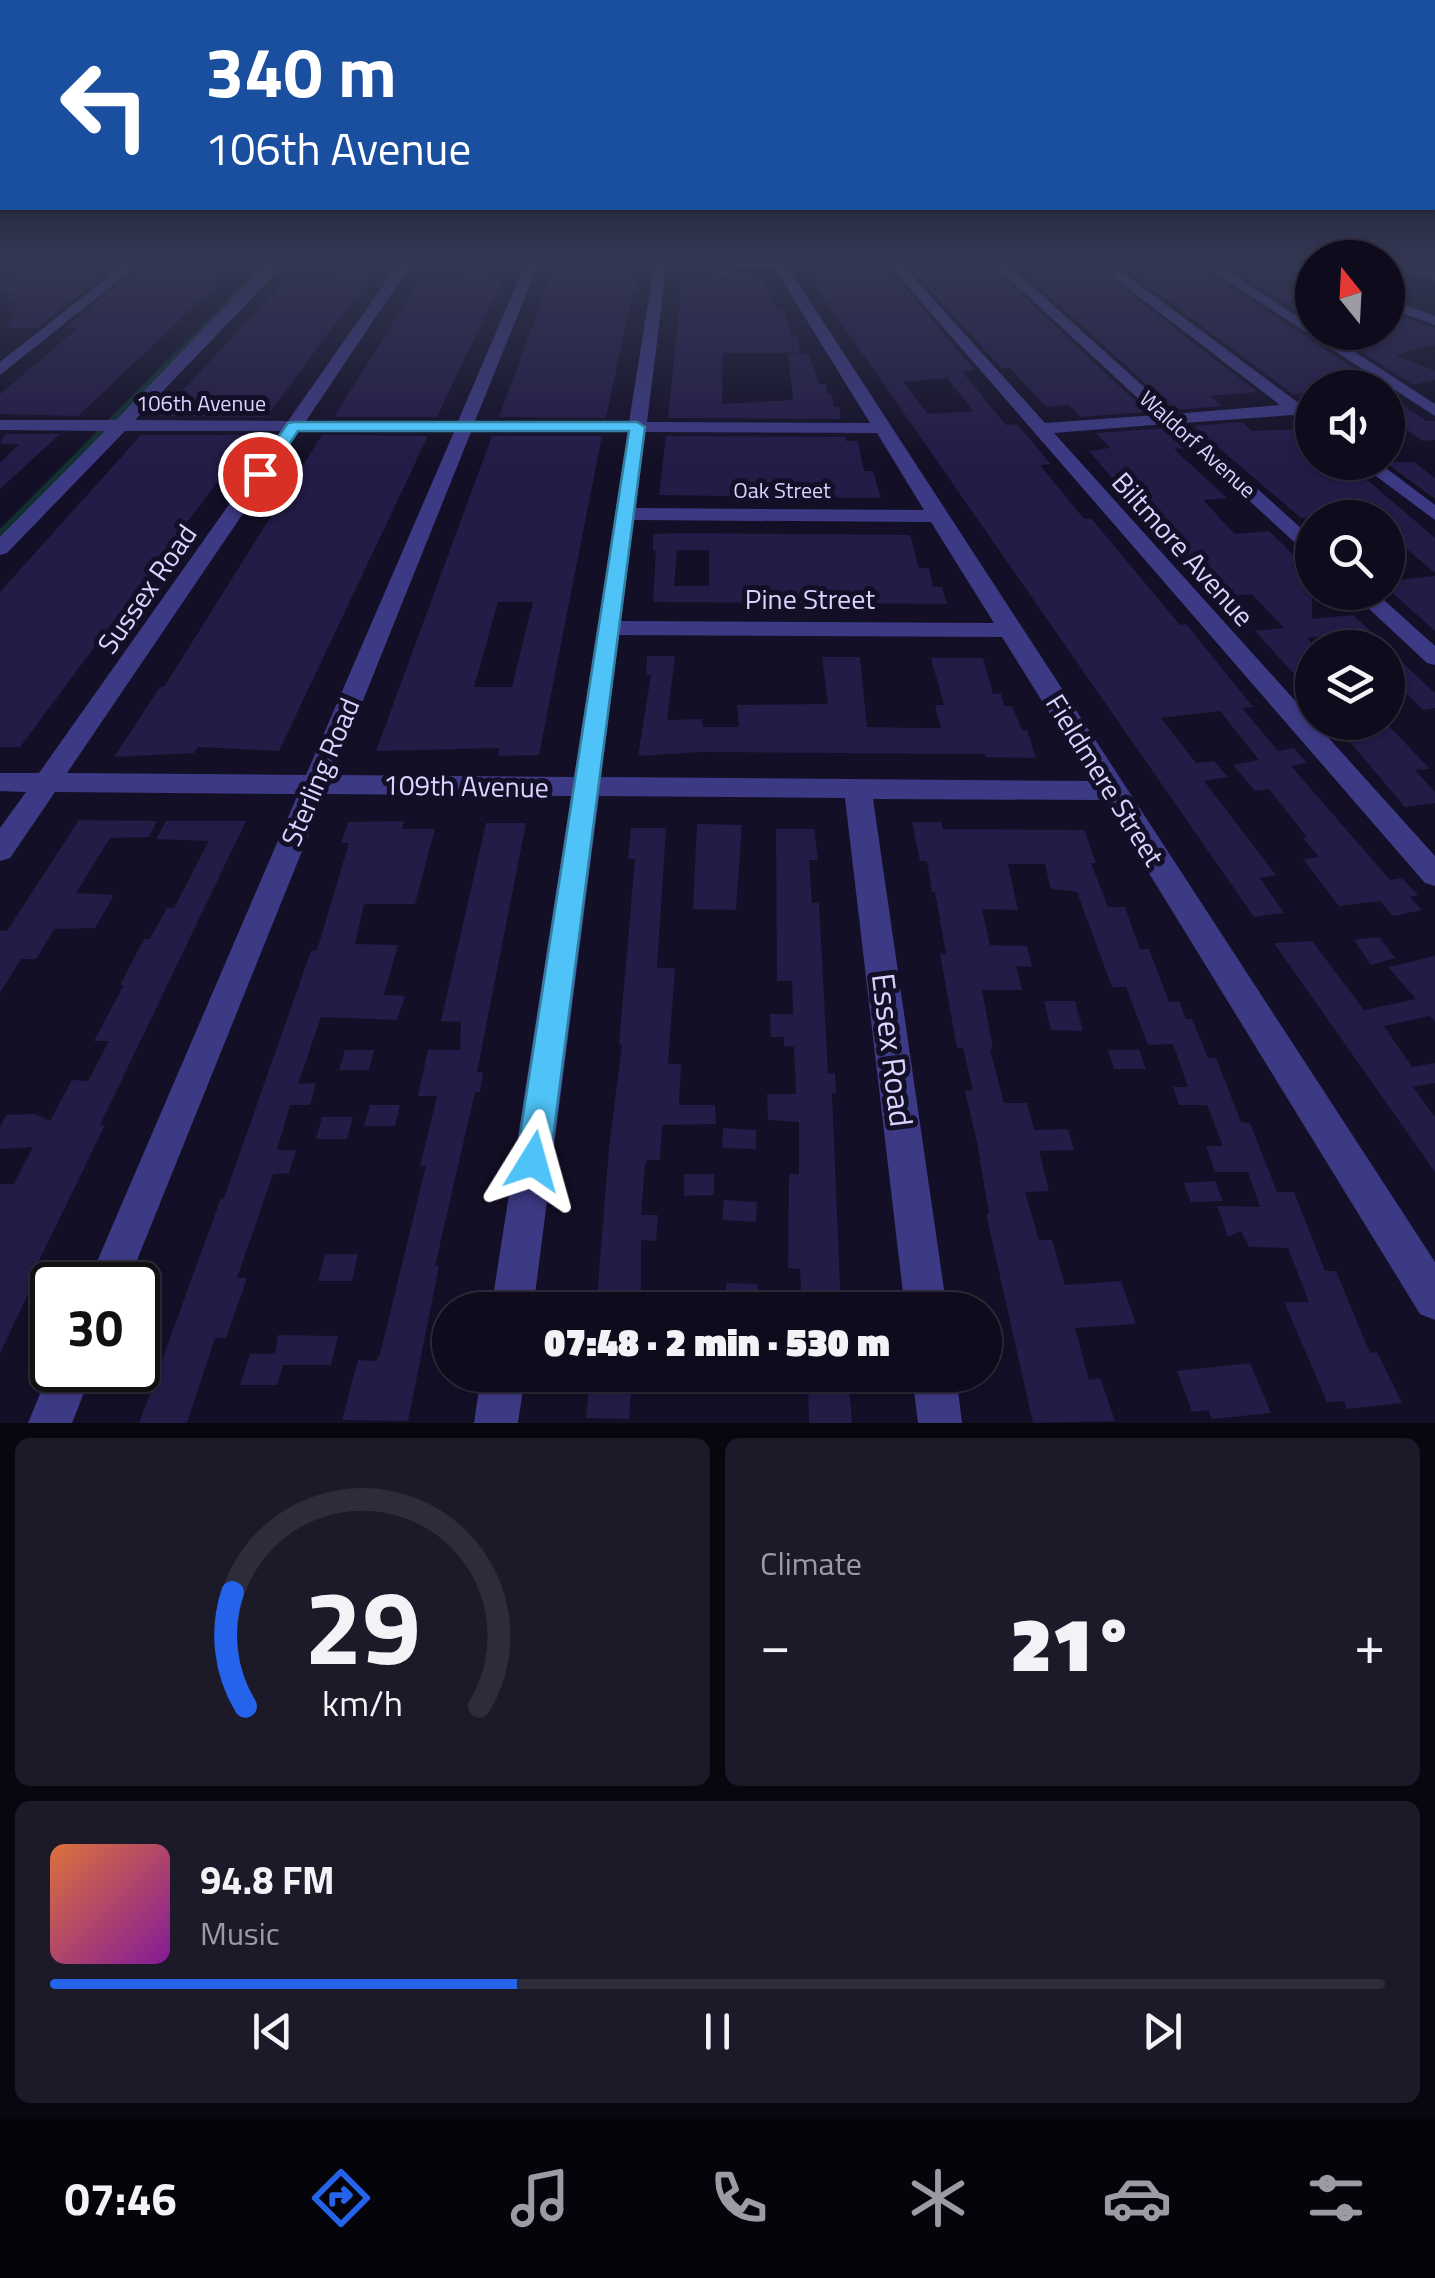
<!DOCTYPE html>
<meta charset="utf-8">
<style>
:root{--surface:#0e0b1c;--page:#1c1929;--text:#f1f3f6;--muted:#9b9ba3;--line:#2e2b3b;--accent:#2563eb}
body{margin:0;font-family:"Titillium Web",sans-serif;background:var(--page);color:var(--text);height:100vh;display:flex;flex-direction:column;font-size:38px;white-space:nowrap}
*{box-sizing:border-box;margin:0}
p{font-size:32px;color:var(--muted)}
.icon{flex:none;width:55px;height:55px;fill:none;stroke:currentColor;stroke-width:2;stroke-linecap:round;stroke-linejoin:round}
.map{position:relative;height:1423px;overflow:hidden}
.side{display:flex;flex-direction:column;gap:15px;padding:15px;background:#08060f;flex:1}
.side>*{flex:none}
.top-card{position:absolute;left:0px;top:0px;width:1435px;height:210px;box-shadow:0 2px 8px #0004,0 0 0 2px var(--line);background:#1a4fa0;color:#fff;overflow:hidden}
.needle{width:65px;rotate:342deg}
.tools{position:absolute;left:1295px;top:240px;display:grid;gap:20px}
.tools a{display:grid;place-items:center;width:110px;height:110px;border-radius:50%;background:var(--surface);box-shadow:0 2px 8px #0004,0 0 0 2px var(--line);font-size:50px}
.speed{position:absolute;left:30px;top:1262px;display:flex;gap:20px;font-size:50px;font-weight:700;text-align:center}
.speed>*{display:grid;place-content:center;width:130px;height:130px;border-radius:50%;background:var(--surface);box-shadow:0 2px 8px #0004,0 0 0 2px var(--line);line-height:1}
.speed .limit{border:5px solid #111;border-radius:15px;background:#fff;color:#111}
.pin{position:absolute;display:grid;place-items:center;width:85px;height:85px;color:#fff;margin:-42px;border:5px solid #fff;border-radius:50%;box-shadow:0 2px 10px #0007}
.me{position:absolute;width:110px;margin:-55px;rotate:8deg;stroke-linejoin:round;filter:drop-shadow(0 0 8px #0008)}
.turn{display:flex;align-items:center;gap:35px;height:210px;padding:0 40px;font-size:45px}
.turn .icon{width:130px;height:130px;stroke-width:2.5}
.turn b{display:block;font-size:70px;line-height:85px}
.big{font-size:75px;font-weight:800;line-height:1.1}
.side .widget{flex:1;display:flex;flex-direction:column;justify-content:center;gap:15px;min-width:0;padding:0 35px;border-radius:15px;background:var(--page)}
.side .dial{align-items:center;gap:0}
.dial svg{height:260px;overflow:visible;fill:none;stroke:var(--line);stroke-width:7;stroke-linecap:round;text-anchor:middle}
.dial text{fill:var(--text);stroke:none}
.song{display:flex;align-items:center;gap:30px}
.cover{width:120px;height:120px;border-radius:15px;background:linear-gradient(135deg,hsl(20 70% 55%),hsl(290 70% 35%))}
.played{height:10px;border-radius:5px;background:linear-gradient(90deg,var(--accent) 35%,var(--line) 35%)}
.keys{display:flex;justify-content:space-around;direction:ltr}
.heat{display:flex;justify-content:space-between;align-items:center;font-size:55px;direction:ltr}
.side .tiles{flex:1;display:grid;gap:15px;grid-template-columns:1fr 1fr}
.widget:last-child{grid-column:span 2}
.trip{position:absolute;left:432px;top:1292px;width:570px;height:100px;border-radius:50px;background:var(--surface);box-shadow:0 2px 8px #0004,0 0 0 2px var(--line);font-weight:800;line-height:100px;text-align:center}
.tabs{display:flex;height:160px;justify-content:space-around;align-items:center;background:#06040b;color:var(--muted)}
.tabs .icon{width:70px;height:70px}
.tabs .active{color:var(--accent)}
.tabs b{font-size:45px;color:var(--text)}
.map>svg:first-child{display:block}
.green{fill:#12302f}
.building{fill:#241b47;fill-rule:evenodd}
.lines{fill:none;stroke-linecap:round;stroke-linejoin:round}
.minor-tunnel{stroke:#312d47;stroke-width:14;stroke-dasharray:14 8;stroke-linecap:butt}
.minor{fill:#3d3a85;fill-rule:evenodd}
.route{fill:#4fc3f7;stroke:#337fa1;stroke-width:2.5}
.labels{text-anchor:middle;stroke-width:10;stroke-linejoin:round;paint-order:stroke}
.far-street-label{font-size:22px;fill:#d9d4ff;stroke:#130f26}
.street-label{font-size:28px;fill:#d9d4ff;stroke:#130f26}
.near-street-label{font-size:32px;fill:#d9d4ff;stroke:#130f26}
</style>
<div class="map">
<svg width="1435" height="1423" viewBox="0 0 1435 1423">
<rect width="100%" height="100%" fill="#130f26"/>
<polygon class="green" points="269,265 0,549 0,529 260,267"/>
<g class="building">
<polygon points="34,260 123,260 37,328 8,328 12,325 6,325 18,316 12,316 17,312 3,312 18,301 4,301 15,293 0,293 0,282"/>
<polygon points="148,260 228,260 213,274 228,274 78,416 0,414 0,394 78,328 65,328"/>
<polygon points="344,260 383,260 266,417 159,416 288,277 330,277"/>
<path d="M881,260L975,370L964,371V374L1006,425L1017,424L1051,464L1040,465L1084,519L1091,518L1180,625L1186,624L1253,707L1242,708L1278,751L1294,748L1307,763L1291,766L1390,880L1402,878L1418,895L1410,897L1422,910L1393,916L1380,901L1339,906L1303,859L1319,857L1303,838L1307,837L1269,789L1255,791L1233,765L1259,760L1220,711L1161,718L1196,763L1214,761L1228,777L1204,781L1276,875L1260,878L1284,913L1254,917L798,261ZM947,378L973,411L928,414L903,382Z"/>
<polygon points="903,260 985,260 1147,412 1080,417 1069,405 1046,407 1010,368 1001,368"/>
<polygon points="1009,260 1087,260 1257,392 1210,396 1223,406 1175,410"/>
<polygon points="1113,260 1134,260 1145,266 1191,261 1384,388 1312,388 1312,392 1293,394"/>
<polygon points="1218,260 1258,260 1303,279 1277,284 1312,298 1312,322"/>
<polygon points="472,262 493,262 486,277 503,277 437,417 334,417 422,276 463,277"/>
<polygon points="724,266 733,273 753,272 753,279 762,279 776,310 783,310 792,335 798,335 800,353 723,353 722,404 793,400 788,354 808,354 820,384 826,384 828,395 832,395 834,407 839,407 841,419 668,418 682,279 714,279 714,273"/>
<polygon points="581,268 638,269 636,291 633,291 606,418 499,417 552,272"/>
<polygon points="1388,312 1435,328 1435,345 1396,355 1435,371 1435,380 1413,385 1335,334 1388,332"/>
<polygon points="1388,395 1426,421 1435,421 1435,440 1423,441 1388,417"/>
<polygon points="1242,422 1252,431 1304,429 1312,436 1312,462 1346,462 1352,467 1435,538 1435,573 1388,533 1388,518 1301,518 1193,426"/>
<polygon points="1165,428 1187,448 1174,449 1227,498 1203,500 1228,527 1235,534 1269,531 1312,573 1312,619 1353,615 1370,631 1307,638 1312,643 1312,694 1255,631 1284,628 1252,594 1215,598 1089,451 1110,448 1096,433"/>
<polygon points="5,434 60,434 0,489 0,463 19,444 0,444"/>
<polygon points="141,435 252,435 20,747 0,747 0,592"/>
<polygon points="322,435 428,436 279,751 198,747 194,753 114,757 160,687 164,687"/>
<path d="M492,436H602L539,755L498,756L499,748L376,751ZM498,602H533L512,687H474Z"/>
<polygon points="666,436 845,437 846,441 858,441 864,471 873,471 881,498 659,495"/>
<polygon points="1385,462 1414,462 1435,478 1435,499"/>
<path d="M686,533L910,535L919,568H929L933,587H942L947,604L653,602L656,550H653V534ZM677,550H709V586H674Z"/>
<polygon points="1435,576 1435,631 1388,589 1388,581"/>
<polygon points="1388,649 1435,693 1435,708 1423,710 1407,694 1388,696"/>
<polygon points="647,656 675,656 667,720 702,719 703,727 739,727 737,705 828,704 822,657 860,657 867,727 920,728 941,728 935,705 944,705 931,658 983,658 993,694 1001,694 1004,706 1012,706 1022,730 1027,730 1036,758 986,757 985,754 700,752 638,756 651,675 646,675"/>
<polygon points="1333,722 1385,722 1430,769 1415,770 1435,792 1435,803 1405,807"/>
<polygon points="79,820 157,821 149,837 110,838 76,893 114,895 95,928 54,929 36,959 21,959 0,993 0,931 7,931"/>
<polygon points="166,821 246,821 100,1125 105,1125 30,1279 35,1280 0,1353 0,1184 14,1184 33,1147 0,1149 0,1127 6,1115 35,1114 50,1121 72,1080 88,1081 109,1041 94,1041 124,985 120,985 144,939 150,939 167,908 174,908 209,841 156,839"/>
<polygon points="404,821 402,829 435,829 415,904 364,904 355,944 398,945 384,995 405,996 397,1020 321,1017 298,1084 316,1083 310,1105 290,1105 277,1150 296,1150 289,1173 273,1174 237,1278 247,1278 226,1338 215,1338 187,1423 139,1423 221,1198 224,1198 311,951 317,950 349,843 341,843 348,822"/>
<polygon points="912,822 941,822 943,829 1084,830 1096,863 1091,863 1108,907 1125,907 1140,949 1149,949 1169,1002 1179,1001 1186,1019 1192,1019 1208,1058 1216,1058 1241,1122 1250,1123 1277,1192 1294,1192 1325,1271 1336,1271 1370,1353 1377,1352 1402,1403 1347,1409 1344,1401 1327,1402 1284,1302 1309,1302 1288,1248 1249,1247 1241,1231 1228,1237 1217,1206 1260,1207 1248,1172 1215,1172 1206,1146 1223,1146 1207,1105 1179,1105 1173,1087 1188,1087 1173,1044 1148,1045 1126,987 1112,987 1077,892 1051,889 1045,864 1008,864 1018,910 982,909 990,945 1027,946 1032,967 1016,966 1022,990 982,990 993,1049 990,1049 1004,1103 1027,1103 1034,1130 1068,1129 1074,1150 1039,1151 1049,1191 1025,1192 1039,1240 1052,1240 1065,1285 1121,1281 1136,1324 1075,1328 1089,1380 1100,1378 1115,1421 1033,1423 986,1214 989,1214 977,1142 965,1091 973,1090 963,1048 957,1048 940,954 946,954 935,892 932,892 927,861 920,861"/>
<polygon points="486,823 526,823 477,1072 483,1072 480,1092 475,1092 435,1266 439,1266 408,1421 342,1420 358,1360 376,1361 380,1354 426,1166 420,1166 437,1096 418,1096 428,1050 460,1050 461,1022 441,1021"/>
<polygon points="697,824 742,825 736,910 693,909"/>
<polygon points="631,828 666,828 657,968 675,968 668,1064 681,1064 679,1105 715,1105 716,1124 662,1125 660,1160 647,1160 645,1164 641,1215 658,1215 656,1241 641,1240 641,1310 596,1310 609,1148 622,1045 619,1044 635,859 628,859"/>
<polygon points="776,829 814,829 818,860 809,860 812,903 819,903 828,1074 835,1073 836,1093 832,1093 841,1310 802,1310 800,1269 788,1268 789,1174 799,1174 799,1122 768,1120 767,1094 796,1094 794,1047 784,1046 784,1037 771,1037 770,1014 793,1014 792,981 777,981"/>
<polygon points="1379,937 1395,958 1371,965 1354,940"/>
<polygon points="1312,941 1364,1010 1416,999 1388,967 1435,956 1435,1022 1430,1016 1384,1026 1412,1067 1435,1063 1435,1083 1413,1087 1435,1117 1435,1172 1274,943"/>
<polygon points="1044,1001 1075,1001 1083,1031 1051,1030"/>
<polygon points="345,1050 374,1050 369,1070 339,1070"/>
<polygon points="1108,1050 1139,1050 1146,1069 1114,1069"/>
<polygon points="370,1105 400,1105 395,1126 364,1126"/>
<polygon points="322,1117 353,1117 347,1139 316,1139"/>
<polygon points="723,1128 756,1130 756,1149 722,1148"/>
<polygon points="684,1174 714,1174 714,1195 684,1196"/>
<polygon points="1215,1181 1223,1201 1191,1202 1184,1183"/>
<polygon points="724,1200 757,1202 756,1222 722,1220"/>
<polygon points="325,1254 358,1254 352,1281 318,1281"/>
<polygon points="726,1283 758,1284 759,1310 726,1310"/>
<polygon points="278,1335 338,1336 331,1365 283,1365 277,1385 240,1385 250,1354 275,1354"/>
<polygon points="1250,1363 1271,1413 1212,1419 1208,1410 1192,1412 1177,1371"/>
<polygon points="590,1375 632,1375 629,1419 586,1418"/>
<polygon points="808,1383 849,1383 852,1423 809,1423"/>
</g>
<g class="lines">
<polyline class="minor-tunnel" points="714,269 733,269"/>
<g class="minor">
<polygon points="3,260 18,260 0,272"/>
<polygon points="130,260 144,260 0,375 0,362"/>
<path d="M401,260H414L306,421H458L527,260H540L475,421L629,422L655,260L714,261L720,265L714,269H666L647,422L870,423L774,267L733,269L727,265L733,261L783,260L1435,1262V1320L1420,1314L1104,800L873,799L947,1310H905L845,798L599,796L533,1310H491L571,796L325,794L127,1285H87L298,794L55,792L10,858L0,861V828L26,792L0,791V773H39L281,431H125L7,553L0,555V537L105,431L0,430V420H116L269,261L278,265V271L135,420L288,421ZM299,431L454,432L306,775L67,773ZM471,432H628L574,777L333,775ZM645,432L877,433L924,510L636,508ZM634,520L931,522L994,623L621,621ZM619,635L1002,637L1092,781L601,777Z"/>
<polygon points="885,260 898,260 1045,423 1156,415 989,260 1003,260 1174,414 1280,405 1091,260 1106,260 1300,404 1312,403 1312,413 1301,418 1292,415 1184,423 1312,538 1312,554 1305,552 1166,424 1054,433 1435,856 1435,886 1425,883"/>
<polygon points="1195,260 1210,260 1312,326 1312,332 1324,332 1435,404 1435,416"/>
<polygon points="1268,260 1286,260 1312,271 1312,279"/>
<polygon points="1388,260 1435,273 1435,281 1388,265"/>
<polygon points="1388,299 1435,316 1435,325 1388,308"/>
<polygon points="1357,462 1378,462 1435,505 1435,520"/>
<polygon points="1351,592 1375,592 1435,646 1435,665 1427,663"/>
<polygon points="52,1365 52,1370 93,1370 72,1423 28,1423"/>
<polygon points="481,1375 525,1375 518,1423 474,1423"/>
<polygon points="912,1375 956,1375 962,1423 918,1423"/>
</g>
</g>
<linearGradient id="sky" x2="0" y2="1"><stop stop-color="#0a0815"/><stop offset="0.57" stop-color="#333752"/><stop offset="1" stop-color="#333752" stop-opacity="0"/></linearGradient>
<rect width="1435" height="460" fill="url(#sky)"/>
<polygon class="route" points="637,422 645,427 550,1161 545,1172 533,1177 521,1172 516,1161 629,431 298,431 266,478 252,474 288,423 294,422"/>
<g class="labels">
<g class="far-street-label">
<text x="201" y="411">106th Avenue</text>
<text transform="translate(1198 444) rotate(42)" y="8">Waldorf Avenue</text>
<text x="782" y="498">Oak Street</text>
</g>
<g class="street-label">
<text transform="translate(1183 549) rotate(48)" y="10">Biltmore Avenue</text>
<text transform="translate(147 589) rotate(-55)" y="10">Sussex Road</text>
<text x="810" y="609">Pine Street</text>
<text transform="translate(320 772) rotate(-67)" y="10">Sterling Road</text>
<text transform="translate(1105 780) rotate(58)" y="10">Fieldmere Street</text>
<text transform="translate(466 786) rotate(1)" y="10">109th Avenue</text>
</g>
<g class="near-street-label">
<text transform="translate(892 1050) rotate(83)" y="11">Essex Road</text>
</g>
</g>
</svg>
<div class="tools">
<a><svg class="needle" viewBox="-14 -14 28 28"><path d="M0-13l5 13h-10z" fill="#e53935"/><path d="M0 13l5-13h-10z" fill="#9b9ba3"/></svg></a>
<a><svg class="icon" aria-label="sound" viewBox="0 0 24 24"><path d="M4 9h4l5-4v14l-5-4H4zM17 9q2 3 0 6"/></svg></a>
<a><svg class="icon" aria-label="search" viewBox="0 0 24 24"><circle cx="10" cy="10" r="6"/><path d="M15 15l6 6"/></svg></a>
<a><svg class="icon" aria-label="layers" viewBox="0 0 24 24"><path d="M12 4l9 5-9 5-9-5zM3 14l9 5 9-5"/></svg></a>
</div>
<div class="speed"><div class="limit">30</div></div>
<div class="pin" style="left:260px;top:474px;background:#d93025"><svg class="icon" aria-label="arrive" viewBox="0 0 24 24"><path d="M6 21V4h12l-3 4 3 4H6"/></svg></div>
<svg class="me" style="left:533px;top:1161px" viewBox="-20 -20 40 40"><path d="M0-17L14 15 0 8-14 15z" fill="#4fc3f7" stroke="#fff" stroke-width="4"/></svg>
<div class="trip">07:48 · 2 min · 530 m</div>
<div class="top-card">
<div class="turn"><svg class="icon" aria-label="left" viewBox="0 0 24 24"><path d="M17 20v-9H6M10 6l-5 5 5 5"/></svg><div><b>340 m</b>106th Avenue</div></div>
</div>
</div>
<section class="side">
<div class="tiles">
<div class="widget dial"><svg viewBox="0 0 100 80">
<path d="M14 69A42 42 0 1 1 86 69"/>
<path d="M14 69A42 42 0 0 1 10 34" stroke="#2563eb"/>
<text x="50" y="56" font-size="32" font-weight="700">29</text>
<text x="50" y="72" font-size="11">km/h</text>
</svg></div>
<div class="widget"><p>Climate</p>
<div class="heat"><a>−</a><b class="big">21°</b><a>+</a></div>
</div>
<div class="widget">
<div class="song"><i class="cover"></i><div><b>94.8 FM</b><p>Music</p></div></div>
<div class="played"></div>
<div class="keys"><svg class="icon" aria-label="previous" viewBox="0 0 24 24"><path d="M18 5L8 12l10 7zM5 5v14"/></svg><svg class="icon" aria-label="pause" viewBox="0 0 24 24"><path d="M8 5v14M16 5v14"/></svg><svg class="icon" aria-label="next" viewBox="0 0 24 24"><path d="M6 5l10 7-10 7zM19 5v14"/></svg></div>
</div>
</div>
</section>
<nav class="tabs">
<b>07:46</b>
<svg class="icon active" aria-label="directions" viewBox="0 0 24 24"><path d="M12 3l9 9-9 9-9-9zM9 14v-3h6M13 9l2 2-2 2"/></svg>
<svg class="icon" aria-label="music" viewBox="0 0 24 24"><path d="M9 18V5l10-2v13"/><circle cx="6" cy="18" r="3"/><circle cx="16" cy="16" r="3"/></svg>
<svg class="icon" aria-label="phone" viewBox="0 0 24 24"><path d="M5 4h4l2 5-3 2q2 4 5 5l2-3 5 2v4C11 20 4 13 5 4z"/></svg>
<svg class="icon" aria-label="climate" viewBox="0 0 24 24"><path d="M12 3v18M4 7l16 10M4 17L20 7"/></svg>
<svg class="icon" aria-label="car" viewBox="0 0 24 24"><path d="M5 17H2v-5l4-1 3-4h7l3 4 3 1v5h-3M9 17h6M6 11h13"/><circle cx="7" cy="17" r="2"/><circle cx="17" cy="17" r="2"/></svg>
<svg class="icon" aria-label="filters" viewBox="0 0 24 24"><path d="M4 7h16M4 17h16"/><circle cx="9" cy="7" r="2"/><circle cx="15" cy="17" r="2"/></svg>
</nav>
